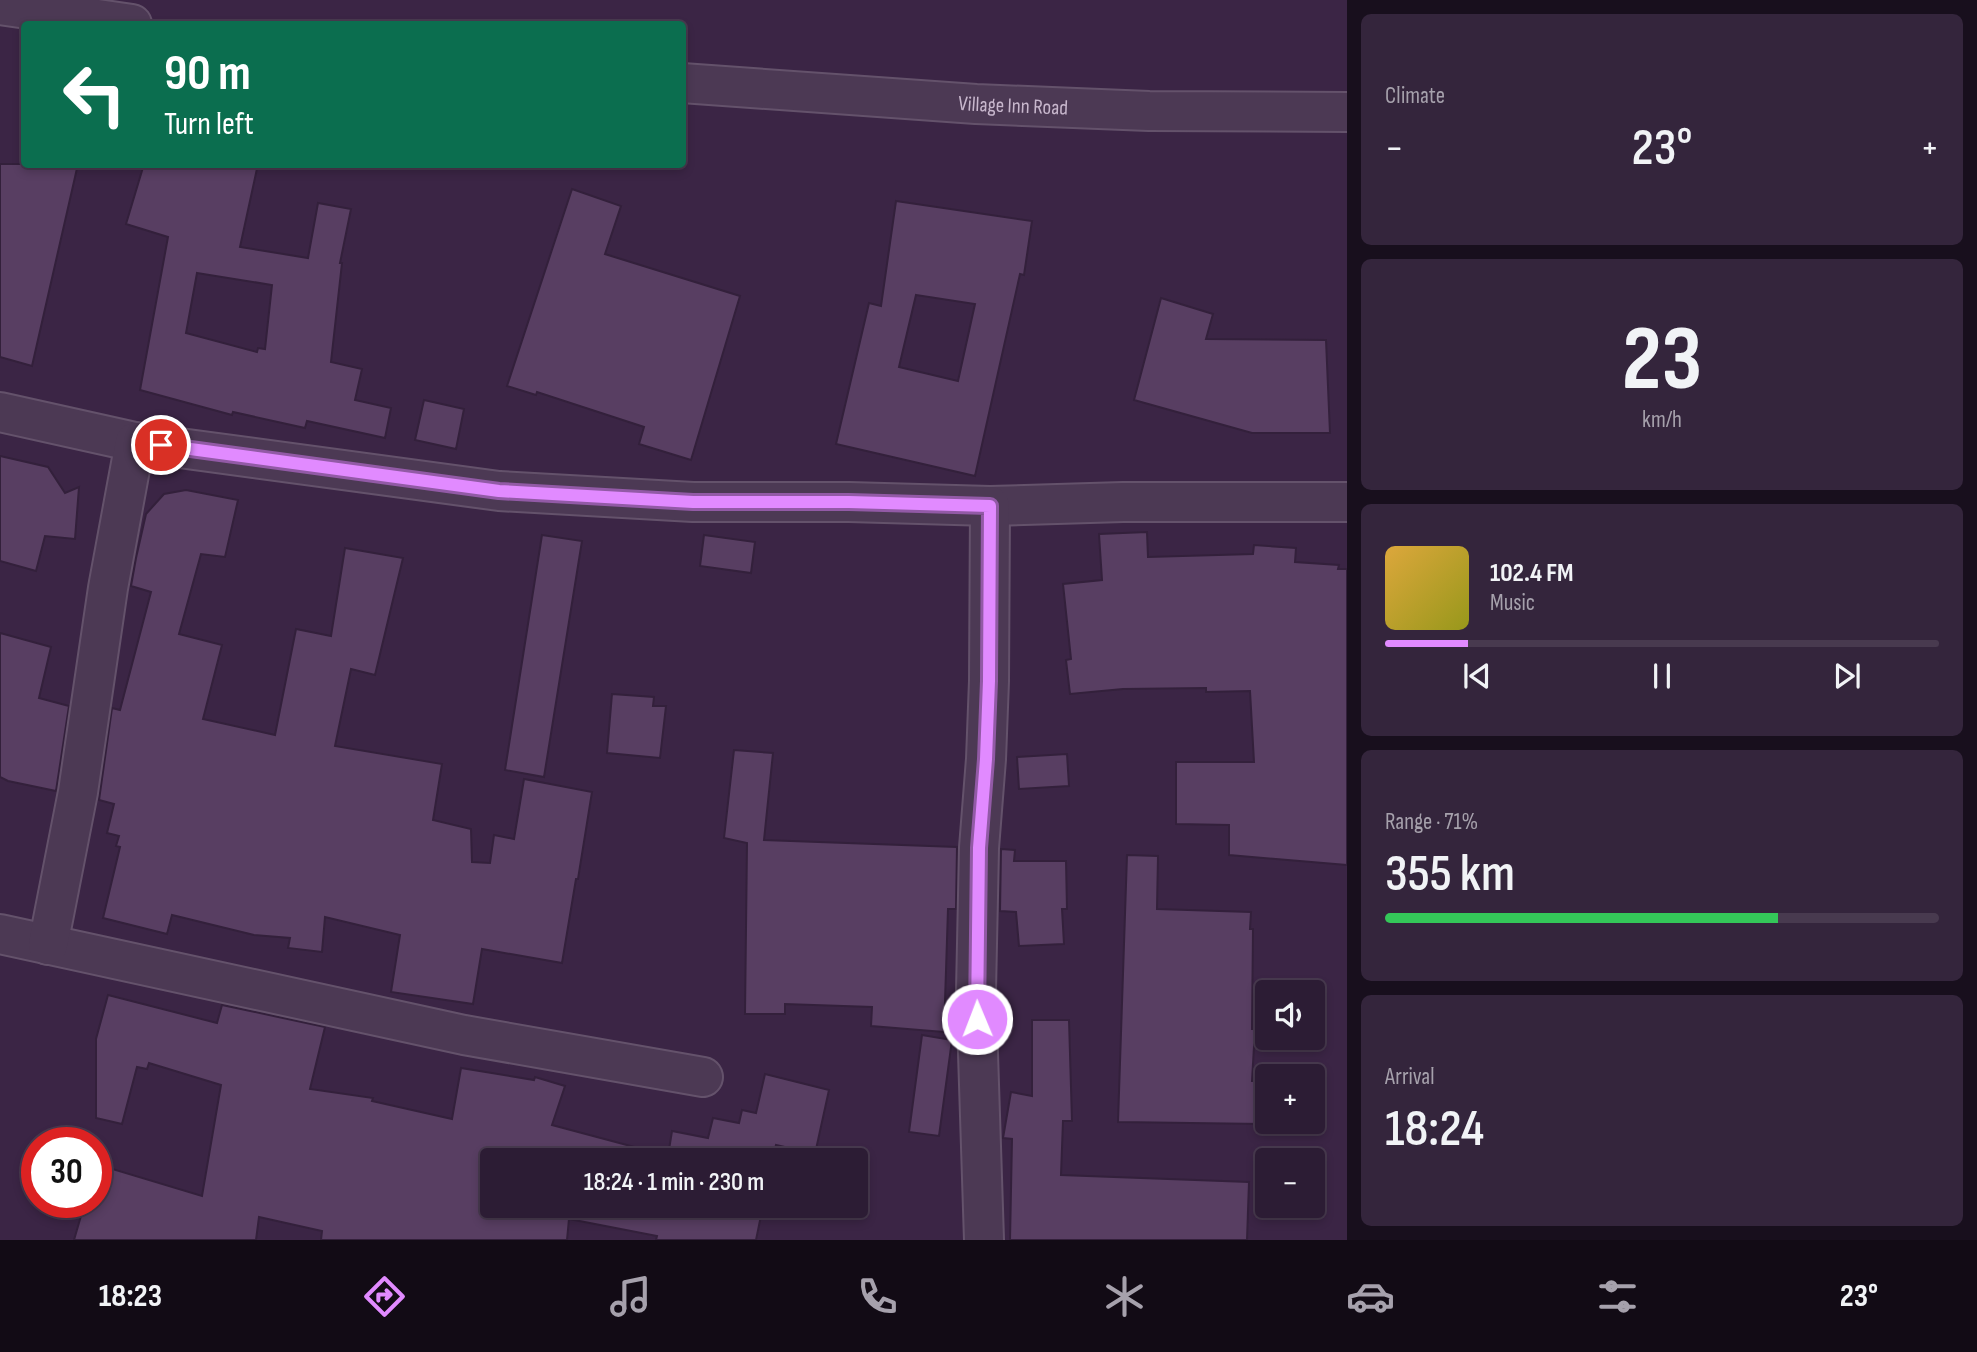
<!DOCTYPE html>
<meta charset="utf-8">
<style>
:root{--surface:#2c1c34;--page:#34253c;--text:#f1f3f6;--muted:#a6a1ac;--line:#483a4f;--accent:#e18aff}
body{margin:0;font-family:"Sofia Sans Condensed",sans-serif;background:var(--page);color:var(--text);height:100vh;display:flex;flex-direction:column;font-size:26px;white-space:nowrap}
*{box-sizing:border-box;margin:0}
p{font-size:23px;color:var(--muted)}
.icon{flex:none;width:38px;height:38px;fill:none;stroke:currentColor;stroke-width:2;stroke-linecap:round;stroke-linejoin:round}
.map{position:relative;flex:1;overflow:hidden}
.drawer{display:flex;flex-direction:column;gap:14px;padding:14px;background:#180f1d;width:630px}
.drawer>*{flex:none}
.hud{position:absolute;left:21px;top:21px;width:665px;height:147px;border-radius:7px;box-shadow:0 4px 10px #0003,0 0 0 2px var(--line);background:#0b6e4f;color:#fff;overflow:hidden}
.fabs{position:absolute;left:1255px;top:980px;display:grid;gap:14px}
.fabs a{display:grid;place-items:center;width:70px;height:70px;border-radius:7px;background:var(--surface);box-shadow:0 4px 10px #0003,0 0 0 2px var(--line);font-size:35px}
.speed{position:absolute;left:21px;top:1127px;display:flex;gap:14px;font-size:35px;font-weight:700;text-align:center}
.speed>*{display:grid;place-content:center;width:91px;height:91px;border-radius:50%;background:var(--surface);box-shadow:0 4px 10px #0003,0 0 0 2px var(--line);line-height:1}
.speed .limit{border:10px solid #d22;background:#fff;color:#111}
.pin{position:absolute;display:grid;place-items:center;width:60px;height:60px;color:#fff;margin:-30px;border:4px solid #fff;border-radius:50%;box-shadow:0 2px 7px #0007}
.me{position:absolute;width:77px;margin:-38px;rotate:359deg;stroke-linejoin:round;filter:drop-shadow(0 0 5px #0008)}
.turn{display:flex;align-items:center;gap:24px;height:147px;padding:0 28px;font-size:32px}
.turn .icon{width:91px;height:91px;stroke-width:2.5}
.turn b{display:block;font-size:49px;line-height:60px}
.big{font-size:52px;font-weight:600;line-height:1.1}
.drawer .widget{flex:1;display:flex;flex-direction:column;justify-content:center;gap:10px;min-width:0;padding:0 24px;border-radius:10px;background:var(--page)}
.drawer .dial{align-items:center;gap:0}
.dial b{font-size:91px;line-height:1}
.song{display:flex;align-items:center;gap:21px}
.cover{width:84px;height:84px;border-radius:10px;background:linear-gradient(135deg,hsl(40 70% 55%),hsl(60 70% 35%))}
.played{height:7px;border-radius:4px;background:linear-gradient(90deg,var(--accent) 15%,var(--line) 15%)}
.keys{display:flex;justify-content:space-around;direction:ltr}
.heat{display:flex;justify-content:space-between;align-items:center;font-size:38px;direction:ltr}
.charge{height:10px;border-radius:5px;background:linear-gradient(90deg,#34c759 71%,var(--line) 0)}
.trip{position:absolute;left:480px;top:1148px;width:388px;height:70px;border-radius:7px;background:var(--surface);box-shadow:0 4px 10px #0003,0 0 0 2px var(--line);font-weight:600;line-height:70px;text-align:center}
.menu{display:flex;height:112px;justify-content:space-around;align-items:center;background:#120b15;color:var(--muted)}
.menu .icon{width:49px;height:49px}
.menu .current{color:var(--accent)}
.menu b{font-size:32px;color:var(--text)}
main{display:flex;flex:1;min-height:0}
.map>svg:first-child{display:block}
.building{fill:#583e62;stroke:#33203b;stroke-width:2;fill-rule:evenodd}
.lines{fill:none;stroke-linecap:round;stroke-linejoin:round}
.minor-casing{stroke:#64526b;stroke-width:42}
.tertiary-casing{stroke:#64526b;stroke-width:42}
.minor{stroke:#4c3954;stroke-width:38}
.tertiary{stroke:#4c3954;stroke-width:38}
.route-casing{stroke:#925aa6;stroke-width:18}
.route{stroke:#e18aff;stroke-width:12}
.labels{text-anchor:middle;stroke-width:7;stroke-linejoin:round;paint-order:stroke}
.street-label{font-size:21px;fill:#c8b7cd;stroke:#311e39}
</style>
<main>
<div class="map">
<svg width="1347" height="1240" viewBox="0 0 1347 1240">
<rect width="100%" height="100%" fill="#3b2545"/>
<g class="building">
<polygon points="0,164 78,164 32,366 0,357"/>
<path d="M144,164H258L240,247L308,258L318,203L351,209L340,263H342L331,362L362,369L355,400L391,408L385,438L307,421L305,428L233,412L232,415L140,390L168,237L126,224ZM197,273L272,285L265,349L258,348L257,352L186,333Z"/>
<polygon points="572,189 621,206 605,254 740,296 691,460 639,444 644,427 537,392 536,395 507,386"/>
<path d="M896,201L1032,221L1024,275L1020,274L975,476L836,444L869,303L881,306ZM916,295L975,304L958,381L899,367Z"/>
<polygon points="1161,298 1213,314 1206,339 1326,340 1330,433 1252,433 1134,400"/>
<polygon points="424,400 464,409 456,449 415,440"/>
<polygon points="0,456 48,467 65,493 79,487 75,539 45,536 36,571 0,561"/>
<polygon points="186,490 238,500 225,557 201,554 179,634 222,645 203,719 275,735 296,629 331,636 345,548 403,558 375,675 351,669 335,746 442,764 433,820 471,829 472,862 490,863 494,835 514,839 524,779 592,792 578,879 576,879 562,963 482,949 473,1004 391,992 400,935 325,917 322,952 288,948 290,938 254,935 172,915 167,934 103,918 120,847 116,846 119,836 107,833 114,804 99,800 112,708 120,710 151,592 131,586 136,558 146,514 164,494"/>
<polygon points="1147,532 1148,557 1253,554 1254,545 1296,548 1295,562 1339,565 1338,569 1347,569 1347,865 1229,855 1229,825 1176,824 1176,762 1254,762 1250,691 1206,692 1206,688 1123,689 1070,694 1066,660 1071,659 1063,584 1102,580 1099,534"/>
<polygon points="542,535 582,541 544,777 505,770"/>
<polygon points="704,535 755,542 751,573 700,566"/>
<polygon points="0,633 51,647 39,698 69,706 56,791 8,781 0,777"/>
<polygon points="612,694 654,697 653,706 666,706 660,758 607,753"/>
<polygon points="734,750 773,753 764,840 957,847 956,909 948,909 944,1032 871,1026 872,1007 785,1004 785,1014 745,1014 747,843 724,838"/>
<polygon points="1067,754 1069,786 1019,789 1017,757"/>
<polygon points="1001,849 1015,850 1014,861 1066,861 1067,909 1062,909 1064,944 1019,946 1016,912 1000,911"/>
<polygon points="1127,855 1158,856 1157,909 1251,912 1250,929 1253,929 1252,1029 1255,1029 1252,1081 1264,1081 1263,1124 1118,1122"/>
<polygon points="108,995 217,1023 222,1005 325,1027 310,1089 373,1098 372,1101 452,1119 461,1068 534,1080 535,1077 565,1086 552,1125 668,1156 672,1131 708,1138 713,1118 739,1123 742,1110 756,1113 765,1074 829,1090 815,1154 776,1145 772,1160 492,1160 492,1206 763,1206 756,1240 656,1240 657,1236 569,1219 567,1240 321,1240 322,1231 259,1217 256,1240 74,1240 85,1202 96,1202 96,1164 202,1196 221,1085 149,1063 147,1069 137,1067 122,1124 96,1118 96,1039"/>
<polygon points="1032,1020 1069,1020 1072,1121 1063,1121 1061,1175 1249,1182 1247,1240 1010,1240 1012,1139 1003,1138 1011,1092 1032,1096"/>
<polygon points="922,1035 952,1040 939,1136 909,1132"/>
</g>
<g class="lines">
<defs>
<g id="minor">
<polyline points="0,412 135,442 499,491 693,502 849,502 990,506 1123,502 1347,502"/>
<polyline points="0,934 464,1035 703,1077"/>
<polyline points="48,945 78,792 108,588 135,442"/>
<polyline points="984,1240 976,991 979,848 986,759 989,681 990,506"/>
</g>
<g id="tertiary">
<polyline points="0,5 132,24"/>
<path id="s1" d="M682,83L976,104L1149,111L1347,112"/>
</g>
</defs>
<use href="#minor" class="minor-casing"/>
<use href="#tertiary" class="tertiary-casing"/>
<use href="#minor" class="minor"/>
<use href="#tertiary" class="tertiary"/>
</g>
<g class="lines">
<defs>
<polyline id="route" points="161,445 499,491 693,502 849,502 990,506 989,681 986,759 979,848 977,1019"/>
</defs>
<use href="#route" class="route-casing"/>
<use href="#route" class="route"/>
</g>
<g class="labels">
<g class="street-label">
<text dy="7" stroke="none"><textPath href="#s1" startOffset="332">Village Inn Road</textPath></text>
</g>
</g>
</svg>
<div class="fabs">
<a><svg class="icon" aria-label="sound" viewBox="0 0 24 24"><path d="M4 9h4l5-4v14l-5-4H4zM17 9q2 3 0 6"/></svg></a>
<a>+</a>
<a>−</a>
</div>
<div class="speed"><div class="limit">30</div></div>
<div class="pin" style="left:161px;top:445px;background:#d93025"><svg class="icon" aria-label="arrive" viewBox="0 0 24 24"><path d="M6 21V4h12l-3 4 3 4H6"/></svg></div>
<svg class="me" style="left:977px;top:1019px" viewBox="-20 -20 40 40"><circle r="17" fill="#e18aff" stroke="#fff" stroke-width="3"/><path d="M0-11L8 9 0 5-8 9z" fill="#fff"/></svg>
<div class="trip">18:24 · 1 min · 230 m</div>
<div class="hud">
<div class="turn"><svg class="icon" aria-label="left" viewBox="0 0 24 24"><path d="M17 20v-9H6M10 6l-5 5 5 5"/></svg><div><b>90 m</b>Turn left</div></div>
</div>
</div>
<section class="drawer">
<div class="widget"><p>Climate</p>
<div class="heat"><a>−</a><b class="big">23°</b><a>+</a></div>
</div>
<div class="widget dial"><b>23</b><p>km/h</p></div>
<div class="widget">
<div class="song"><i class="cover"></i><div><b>102.4 FM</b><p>Music</p></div></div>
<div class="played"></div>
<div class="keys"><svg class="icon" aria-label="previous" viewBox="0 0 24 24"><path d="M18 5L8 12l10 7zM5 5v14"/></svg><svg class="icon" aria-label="pause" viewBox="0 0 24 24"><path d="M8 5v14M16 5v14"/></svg><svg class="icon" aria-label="next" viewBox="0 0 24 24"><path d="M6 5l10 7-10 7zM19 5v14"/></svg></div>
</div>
<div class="widget"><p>Range · 71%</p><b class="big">355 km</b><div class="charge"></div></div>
<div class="widget"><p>Arrival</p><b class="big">18:24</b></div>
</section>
</main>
<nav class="menu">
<b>18:23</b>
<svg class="icon current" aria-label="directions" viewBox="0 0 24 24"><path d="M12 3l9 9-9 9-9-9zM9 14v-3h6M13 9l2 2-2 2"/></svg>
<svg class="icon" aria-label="music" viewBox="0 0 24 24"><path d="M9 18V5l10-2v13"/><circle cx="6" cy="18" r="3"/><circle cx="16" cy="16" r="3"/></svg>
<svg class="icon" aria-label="phone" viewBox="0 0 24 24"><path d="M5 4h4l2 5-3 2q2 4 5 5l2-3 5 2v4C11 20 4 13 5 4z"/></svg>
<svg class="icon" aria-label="climate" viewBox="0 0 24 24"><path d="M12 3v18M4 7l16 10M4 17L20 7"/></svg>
<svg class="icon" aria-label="car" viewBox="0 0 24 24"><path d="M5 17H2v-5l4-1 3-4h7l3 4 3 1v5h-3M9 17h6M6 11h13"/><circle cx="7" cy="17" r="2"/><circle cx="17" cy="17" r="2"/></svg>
<svg class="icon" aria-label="filters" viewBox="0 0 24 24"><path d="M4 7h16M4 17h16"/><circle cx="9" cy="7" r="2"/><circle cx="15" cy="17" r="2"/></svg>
<b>23°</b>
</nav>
